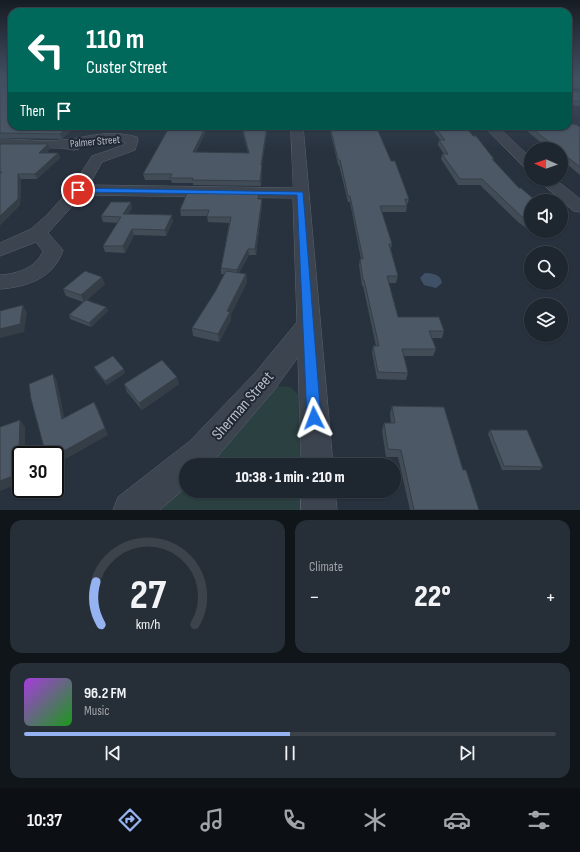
<!DOCTYPE html>
<meta charset="utf-8">
<style>
:root{--surface:#1e262f;--page:#262e37;--text:#f1f3f6;--muted:#a1a5aa;--line:#3c434b;--accent:#95b2f1}
body{margin:0;font-family:"Sofia Sans Condensed",sans-serif;background:var(--page);color:var(--text);height:100vh;display:flex;flex-direction:column;font-size:15px;white-space:nowrap}
*{box-sizing:border-box;margin:0}
p{font-size:13px;color:var(--muted)}
.icon{flex:none;width:22px;height:22px;fill:none;stroke:currentColor;stroke-width:2;stroke-linecap:round;stroke-linejoin:round}
.map{position:relative;height:510px;overflow:hidden}
.sheet{display:flex;flex-direction:column;gap:10px;padding:10px;background:#10151a;flex:1}
.sheet>*{flex:none}
.banner{position:absolute;left:8px;top:8px;width:564px;height:122px;border-radius:12px;box-shadow:0 1px 3px #0004,0 0 0 1px var(--line);background:#00695c;color:#fff;overflow:hidden}
.needle{width:26px;rotate:272deg}
.tools{position:absolute;left:524px;top:142px;display:grid;gap:8px}
.tools a{display:grid;place-items:center;width:44px;height:44px;border-radius:50%;background:var(--surface);box-shadow:0 1px 3px #0004,0 0 0 1px var(--line);font-size:20px}
.speed{position:absolute;left:12px;top:446px;display:flex;gap:8px;font-size:20px;font-weight:700;text-align:center}
.speed>*{display:grid;place-content:center;width:52px;height:52px;border-radius:50%;background:var(--surface);box-shadow:0 1px 3px #0004,0 0 0 1px var(--line);line-height:1}
.speed .limit{border:2px solid #111;border-radius:6px;background:#fff;color:#111}
.pin{position:absolute;display:grid;place-items:center;width:34px;height:34px;color:#fff;margin:-17px;border:2px solid #fff;border-radius:50%;box-shadow:0 1px 4px #0007}
.me{position:absolute;width:44px;margin:-22px;rotate:357deg;stroke-linejoin:round;filter:drop-shadow(0 0 3px #0008)}
.turn{display:flex;align-items:center;gap:14px;height:84px;padding:0 12px;font-size:18px}
.turn .icon{width:52px;height:52px;stroke-width:2.5}
.turn b{display:block;font-size:28px;line-height:34px}
.then{display:flex;align-items:center;height:38px;padding:0 12px;background:#0003;gap:8px;font-size:15px}
.big{font-size:30px;font-weight:800;line-height:1.1}
.sheet .card{flex:1;display:flex;flex-direction:column;justify-content:center;gap:6px;min-width:0;padding:0 14px;border-radius:12px;background:var(--page)}
.sheet .dial{align-items:center;gap:0}
.dial svg{height:104px;overflow:visible;fill:none;stroke:var(--line);stroke-width:7;stroke-linecap:round;text-anchor:middle}
.dial text{fill:var(--text);stroke:none}
.song{display:flex;align-items:center;gap:12px}
.cover{width:48px;height:48px;border-radius:6px;background:linear-gradient(135deg,hsl(280 70% 55%),hsl(120 70% 35%))}
.played{height:4px;border-radius:2px;background:linear-gradient(90deg,var(--accent) 50%,var(--line) 50%)}
.keys{display:flex;justify-content:space-around;direction:ltr}
.heat{display:flex;justify-content:space-between;align-items:center;font-size:22px;direction:ltr}
.sheet .tiles{flex:1;display:grid;gap:10px;grid-template-columns:1fr 1fr}
.card:last-child{grid-column:span 2}
.trip{position:absolute;left:179px;top:458px;width:222px;height:40px;border-radius:20px;background:var(--surface);box-shadow:0 1px 3px #0004,0 0 0 1px var(--line);font-weight:800;line-height:40px;text-align:center}
.menu{display:flex;height:64px;justify-content:space-around;align-items:center;background:#0c0f13;color:var(--muted)}
.menu .icon{width:28px;height:28px}
.menu .selected{color:var(--accent)}
.menu b{font-size:18px;color:var(--text)}
.map>svg:first-child{display:block}
.green{fill:#2b4041}
.water{fill:#3f5067}
.lines{fill:none;stroke-linecap:round;stroke-linejoin:round}
.minor-casing{stroke:#5a626d;stroke-width:1}
.minor{fill:#3c444f;fill-rule:evenodd}
.wall{fill:#414c57}
.shaded-wall{fill:#353e47}
.building{fill:#4c5865;stroke:#353e47}
.route{fill:#1a73e8;stroke:#114b97}
.labels{text-anchor:middle;stroke-width:4;stroke-linejoin:round;paint-order:stroke}
.far-street-label{font-size:11px;fill:#b9bfca;stroke:#212935}
.near-street-label{font-size:16px;fill:#b9bfca;stroke:#212935}
</style>
<div class="map">
<svg width="580" height="510" viewBox="0 0 580 510">
<rect width="100%" height="100%" fill="#28323f"/>
<g class="green">
<polygon points="278,386 290,387 298,394 300,465 200,465 273,389"/>
<polygon points="186,478 186,491 301,491 301,510 149,510"/>
</g>
<path class="water" d="M425,273C433,273 441,275 442,283L436,288L424,285L420,278Z"/>
<g class="lines">
<defs>
<g id="minor">
<rect x="0" y="84" width="12" height="6"/>
<path d="M291,126H303L333,465H301L298,357L275,389L212,463L210,465H186V487L160,510H113L118,497L190,441L255,373L297,322L293,198L82,195L48,233L63,250C54,278 27,287 0,289V275C17,274 36,268 43,251L36,242L0,256V243L31,229L47,215L72,187L92,156L124,145L125,142C110,139 95,142 80,145L79,149L74,150L62,148L0,147V139C21,139 42,142 63,140C91,137 107,129 137,137L138,140L135,150L102,162L89,185L293,188Z"/>
<polygon points="484,126 497,126 531,158 531,170 526,169"/>
<polygon points="537,179 555,179 580,199 580,212 574,211"/>
<polygon points="301,491 335,491 337,510 301,510"/>
</g>
</defs>
<use href="#minor" class="minor-casing"/>
<use href="#minor" class="minor"/>
</g>
<g class="wall">
<polygon points="0,78 12,78 76,126 62,139 0,138 0,87 11,87 12,83 0,83"/>
<polygon points="568,78 580,78 580,88 569,88 569,92 580,92 580,106 568,105"/>
<polygon points="146,126 227,126 207,129 196,152 248,153 241,126 267,126 267,131 262,165 262,170 261,186 193,185 193,183 172,183 171,180 145,180 143,174 168,130"/>
<polygon points="329,126 368,126 391,161 409,199 407,205 407,206 406,212 382,212 392,244 391,249 398,276 396,283 388,283 398,317 444,331 442,338 432,338 436,349 433,356 404,356 408,373 406,380 377,379 372,352 373,346 376,346 363,286 362,286 359,265 360,259 361,259 350,202 348,202 339,165 338,165"/>
<polygon points="430,126 465,126 473,136 494,159 494,161 531,201 531,231 558,231 537,236 518,222 480,185 458,185 441,159 442,154 444,154 438,145 439,140 440,140"/>
<polygon points="521,126 568,126 580,127 580,175 561,159 561,149 549,149"/>
<polygon points="0,144 48,144 50,149 46,153 58,153 60,158 37,179 21,179 20,205 0,225"/>
<polygon points="259,199 262,204 256,255 249,255 239,273 246,274 247,282 231,314 231,320 219,342 193,336 192,328 215,292 224,274 221,274 221,268 229,223 208,222 207,216 181,216 180,210"/>
<polygon points="132,208 128,214 173,221 166,236 134,235 125,253 105,252 103,246 118,223 103,222 101,216"/>
<polygon points="105,284 87,300 106,307 108,311 91,327 70,319 69,315 83,302 66,296 63,289"/>
<polygon points="94,367 125,373 107,385 96,371"/>
<polygon points="124,384 179,384 142,410 127,392"/>
<polygon points="392,406 463,470 479,510 410,510 398,457 386,457 382,431 384,423 391,423 390,414"/>
<polygon points="490,430 543,467 540,470 502,470 488,434"/>
</g>
<g class="shaded-wall">
<polygon points="69,126 76,126 62,139 60,134"/>
<polygon points="206,126 227,126 207,129 193,157 193,152"/>
<polygon points="267,126 267,131 261,170 261,165"/>
<polygon points="48,144 50,149 41,158 39,153"/>
<polygon points="58,153 60,158 37,179 35,174"/>
<polygon points="262,165 262,170 261,186 260,181"/>
<polygon points="18,174 21,179 20,205 0,225 0,216"/>
<polygon points="262,199 262,204 256,255 255,249"/>
<polygon points="131,202 132,208 125,220 123,214"/>
<polygon points="172,215 173,221 166,236 165,230"/>
<polygon points="565,224 562,230 561,230 561,225"/>
<polygon points="132,229 134,235 125,253 123,246"/>
<polygon points="540,231 558,231 537,236"/>
<polygon points="248,249 249,255 237,276 237,270"/>
<polygon points="246,274 247,282 231,314 231,320 219,342 218,334 227,311"/>
<polygon points="102,277 105,284 84,303 81,295"/>
<polygon points="23,305 27,313 24,332 0,338 0,329"/>
<polygon points="106,307 108,311 91,327 89,323"/>
<polygon points="124,369 125,373 107,385 105,381"/>
<polygon points="53,374 57,381 66,425 62,419"/>
<polygon points="177,377 179,384 142,410 139,403"/>
<polygon points="94,402 98,409 108,435 55,465 55,456"/>
<polygon points="20,420 25,427 25,455 21,455 21,483 0,491 0,481"/>
</g>
<g class="building">
<polygon points="0,78 12,78 12,126 69,126 60,134 0,133 0,87 11,87 12,79 0,79"/>
<polygon points="568,78 580,78 580,84 569,84 569,92 580,92 580,101 568,101"/>
<polygon points="568,123 577,125 580,127 580,167 561,152 561,149 558,149 529,126 568,126"/>
<polygon points="170,126 206,126 193,152 249,153 242,126 267,126 261,165 262,165 260,181 192,180 193,178 170,178 172,174 143,174"/>
<polygon points="330,126 376,126 391,161 395,161 409,199 405,199 407,206 380,206 392,244 389,244 398,276 387,276 398,317 439,317 444,331 429,331 436,349 402,349 408,373 378,372 373,346 379,346 364,280 363,280 360,259 363,259 350,196 348,196 340,160 338,160"/>
<polygon points="434,126 465,126 473,136 476,136 494,159 492,159 519,188 521,188 536,201 531,201 531,223 521,216 482,179 460,179 442,154 448,154 439,140 445,140"/>
<polygon points="0,144 48,144 39,153 58,153 35,174 18,174 18,199 0,216 0,174 2,172 0,172"/>
<polygon points="187,193 259,194 258,199 262,199 255,249 248,249 237,270 221,268 231,217 207,217 209,210 180,210"/>
<polygon points="111,202 131,202 123,214 172,215 165,230 132,229 123,246 103,246 121,217 101,216"/>
<polygon points="561,221 565,224 561,225"/>
<polygon points="85,271 102,277 81,295 63,289"/>
<polygon points="226,271 246,274 227,311 230,312 218,334 192,328 215,292"/>
<polygon points="86,300 106,307 89,323 69,315"/>
<polygon points="23,305 20,324 0,329 0,311"/>
<polygon points="113,356 124,369 105,381 94,367"/>
<polygon points="162,360 177,377 139,403 124,384"/>
<polygon points="53,374 62,419 94,402 105,428 55,456 55,455 46,455 31,399 29,384"/>
<polygon points="392,406 444,407 463,470 466,470 479,510 414,510 401,450 388,449 384,423 395,423"/>
<polygon points="20,420 18,474 0,481 0,427"/>
<polygon points="490,430 527,430 543,467 504,466"/>
</g>
<linearGradient id="sky" x2="0" y2="1"><stop stop-color="#161c23"/><stop offset="0.52" stop-color="#424f63"/><stop offset="1" stop-color="#424f63" stop-opacity="0"/></linearGradient>
<rect width="580" height="149" fill="url(#sky)"/>
<polygon class="route" points="75,188 303,192 321,418 319,422 314,424 309,422 307,418 297,195 78,192 74,190"/>
<g class="labels">
<g class="far-street-label">
<text transform="translate(95 141) rotate(-5)" y="4">Palmer Street</text>
</g>
<g class="near-street-label">
<text transform="translate(242 405) rotate(-49)" y="6">Sherman Street</text>
</g>
</g>
</svg>
<div class="tools">
<a><svg class="needle" viewBox="-14 -14 28 28"><path d="M0-13l5 13h-10z" fill="#e53935"/><path d="M0 13l5-13h-10z" fill="#a1a5aa"/></svg></a>
<a><svg class="icon" aria-label="sound" viewBox="0 0 24 24"><path d="M4 9h4l5-4v14l-5-4H4zM17 9q2 3 0 6"/></svg></a>
<a><svg class="icon" aria-label="search" viewBox="0 0 24 24"><circle cx="10" cy="10" r="6"/><path d="M15 15l6 6"/></svg></a>
<a><svg class="icon" aria-label="layers" viewBox="0 0 24 24"><path d="M12 4l9 5-9 5-9-5zM3 14l9 5 9-5"/></svg></a>
</div>
<div class="speed"><div class="limit">30</div></div>
<div class="pin" style="left:78px;top:190px;background:#d93025"><svg class="icon" aria-label="arrive" viewBox="0 0 24 24"><path d="M6 21V4h12l-3 4 3 4H6"/></svg></div>
<svg class="me" style="left:314px;top:418px" viewBox="-20 -20 40 40"><path d="M0-17L14 15 0 8-14 15z" fill="#1a73e8" stroke="#fff" stroke-width="4"/></svg>
<div class="trip">10:38 · 1 min · 210 m</div>
<div class="banner">
<div class="turn"><svg class="icon" aria-label="left" viewBox="0 0 24 24"><path d="M17 20v-9H6M10 6l-5 5 5 5"/></svg><div><b>110 m</b>Custer Street</div></div>
<div class="then">Then<svg class="icon" aria-label="arrive" viewBox="0 0 24 24"><path d="M6 21V4h12l-3 4 3 4H6"/></svg></div>
</div>
</div>
<section class="sheet">
<div class="tiles">
<div class="card dial"><svg viewBox="0 0 100 80">
<path d="M14 69A42 42 0 1 1 86 69"/>
<path d="M14 69A42 42 0 0 1 10 36" stroke="#95b2f1"/>
<text x="50" y="56" font-size="32" font-weight="700">27</text>
<text x="50" y="72" font-size="11">km/h</text>
</svg></div>
<div class="card"><p>Climate</p>
<div class="heat"><a>−</a><b class="big">22°</b><a>+</a></div>
</div>
<div class="card">
<div class="song"><i class="cover"></i><div><b>96.2 FM</b><p>Music</p></div></div>
<div class="played"></div>
<div class="keys"><svg class="icon" aria-label="previous" viewBox="0 0 24 24"><path d="M18 5L8 12l10 7zM5 5v14"/></svg><svg class="icon" aria-label="pause" viewBox="0 0 24 24"><path d="M8 5v14M16 5v14"/></svg><svg class="icon" aria-label="next" viewBox="0 0 24 24"><path d="M6 5l10 7-10 7zM19 5v14"/></svg></div>
</div>
</div>
</section>
<nav class="menu">
<b>10:37</b>
<svg class="icon selected" aria-label="directions" viewBox="0 0 24 24"><path d="M12 3l9 9-9 9-9-9zM9 14v-3h6M13 9l2 2-2 2"/></svg>
<svg class="icon" aria-label="music" viewBox="0 0 24 24"><path d="M9 18V5l10-2v13"/><circle cx="6" cy="18" r="3"/><circle cx="16" cy="16" r="3"/></svg>
<svg class="icon" aria-label="phone" viewBox="0 0 24 24"><path d="M5 4h4l2 5-3 2q2 4 5 5l2-3 5 2v4C11 20 4 13 5 4z"/></svg>
<svg class="icon" aria-label="climate" viewBox="0 0 24 24"><path d="M12 3v18M4 7l16 10M4 17L20 7"/></svg>
<svg class="icon" aria-label="car" viewBox="0 0 24 24"><path d="M5 17H2v-5l4-1 3-4h7l3 4 3 1v5h-3M9 17h6M6 11h13"/><circle cx="7" cy="17" r="2"/><circle cx="17" cy="17" r="2"/></svg>
<svg class="icon" aria-label="filters" viewBox="0 0 24 24"><path d="M4 7h16M4 17h16"/><circle cx="9" cy="7" r="2"/><circle cx="15" cy="17" r="2"/></svg>
</nav>
